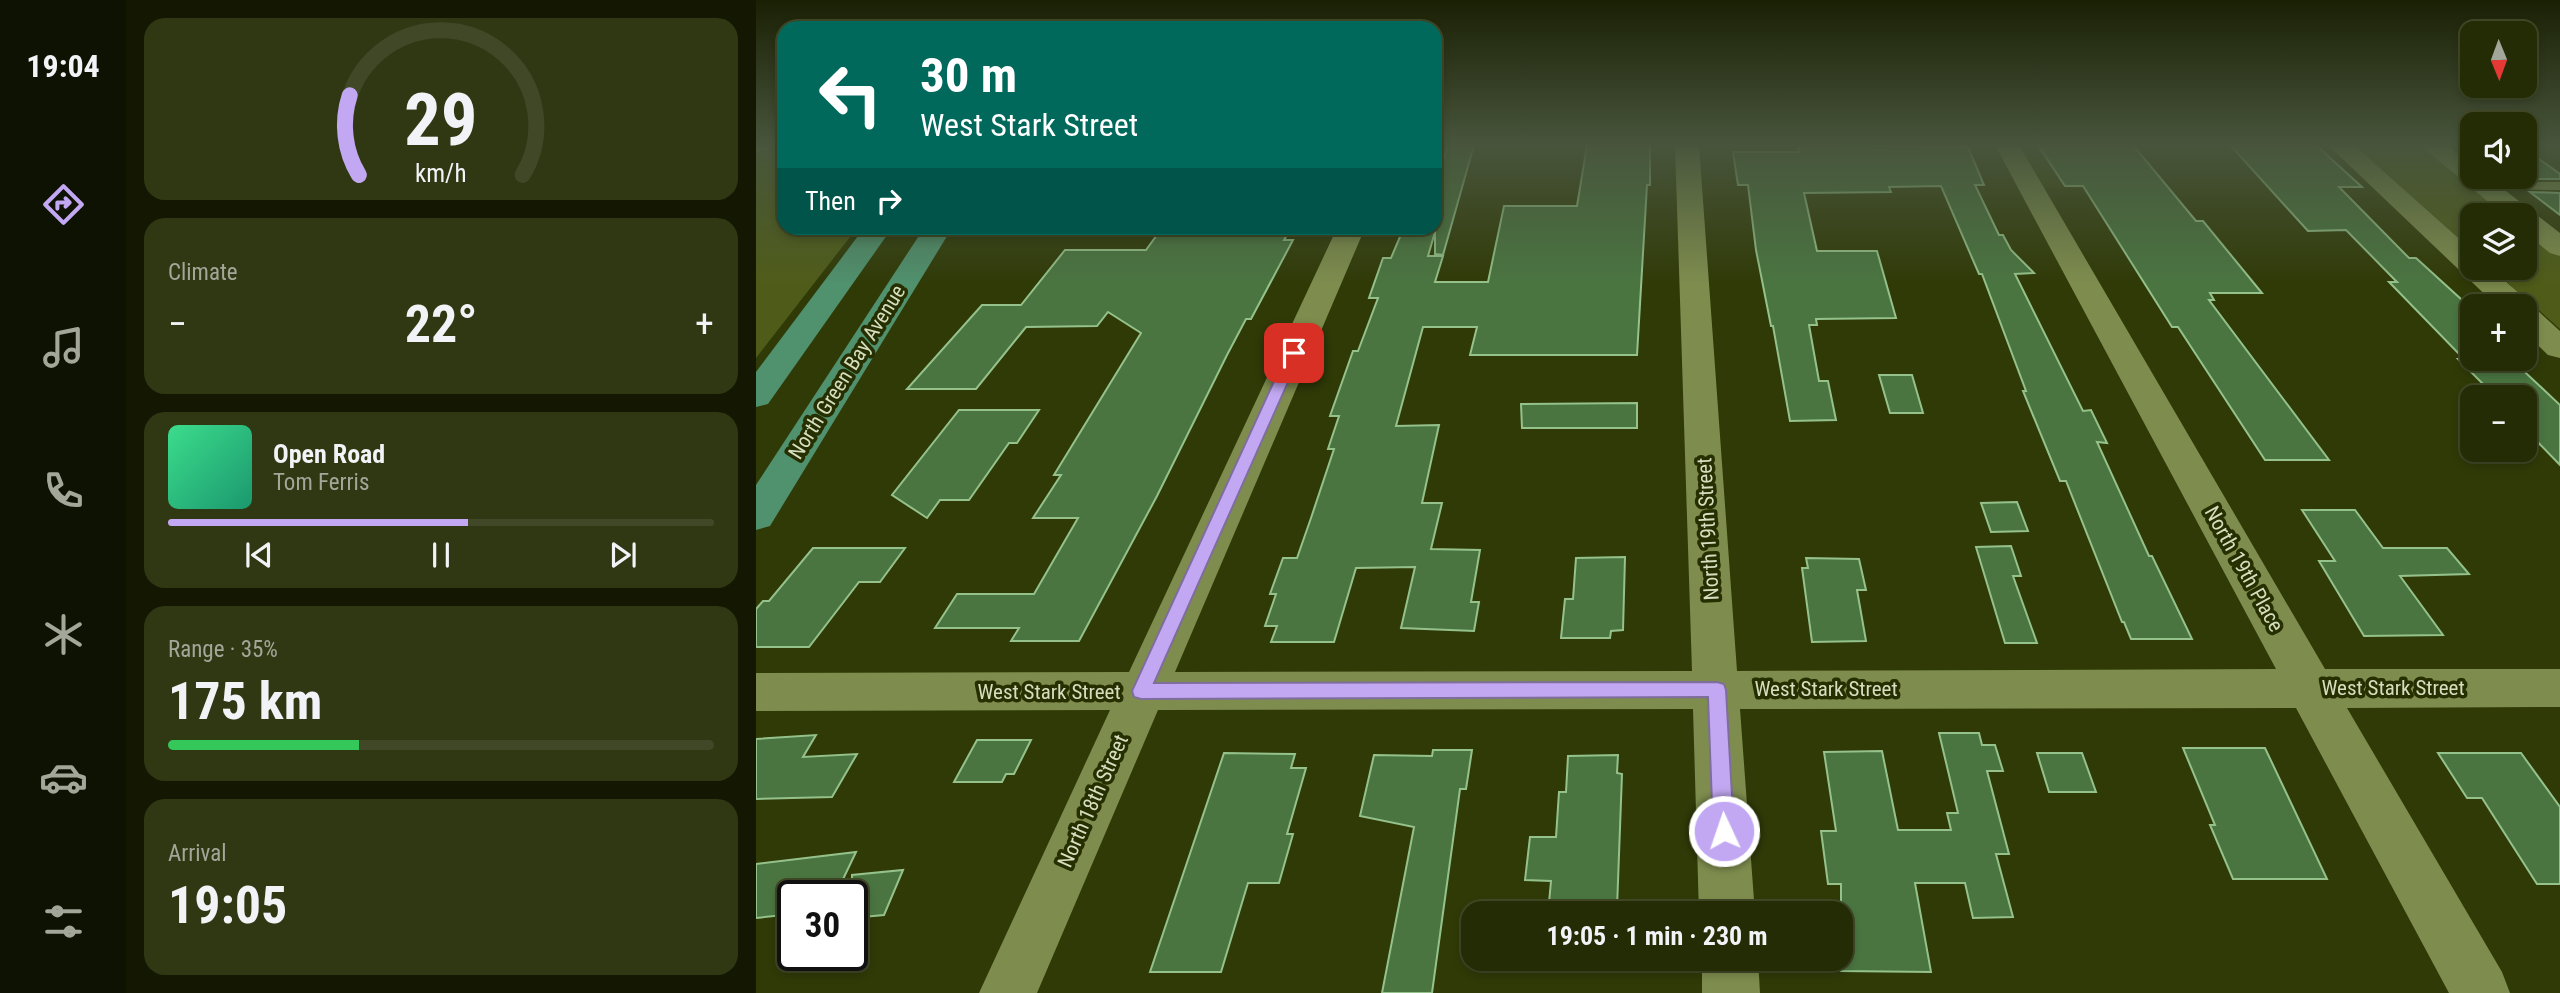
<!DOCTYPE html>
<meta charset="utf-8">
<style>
:root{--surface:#242c05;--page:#303813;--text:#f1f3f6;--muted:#a3a79a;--line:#414827;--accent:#c2a8f2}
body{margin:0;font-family:"Roboto Condensed",sans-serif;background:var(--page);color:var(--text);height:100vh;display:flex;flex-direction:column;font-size:26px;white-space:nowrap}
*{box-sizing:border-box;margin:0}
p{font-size:23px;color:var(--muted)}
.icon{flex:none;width:38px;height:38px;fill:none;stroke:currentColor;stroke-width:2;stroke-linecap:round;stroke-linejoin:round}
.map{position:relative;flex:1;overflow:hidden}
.sheet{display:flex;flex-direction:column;gap:18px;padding:18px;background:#141803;width:630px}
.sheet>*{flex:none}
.hud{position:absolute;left:21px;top:21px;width:665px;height:214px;border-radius:21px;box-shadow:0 4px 10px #0003,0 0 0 2px var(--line);background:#00695c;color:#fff;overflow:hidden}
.needle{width:46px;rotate:179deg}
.tools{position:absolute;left:1704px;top:21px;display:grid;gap:14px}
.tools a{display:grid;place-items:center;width:77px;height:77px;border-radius:14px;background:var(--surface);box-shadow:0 4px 10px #0003,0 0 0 2px var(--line);font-size:35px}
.speed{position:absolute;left:21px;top:880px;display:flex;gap:14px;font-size:35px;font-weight:700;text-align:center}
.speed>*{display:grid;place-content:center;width:91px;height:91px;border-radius:50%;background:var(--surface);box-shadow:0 4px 10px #0003,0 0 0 2px var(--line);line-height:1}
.speed .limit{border:4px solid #111;border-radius:10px;background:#fff;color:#111}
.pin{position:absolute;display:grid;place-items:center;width:60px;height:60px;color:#fff;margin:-30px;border-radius:14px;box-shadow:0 4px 10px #0006}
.me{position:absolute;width:77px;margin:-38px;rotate:357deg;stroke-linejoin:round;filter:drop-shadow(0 0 5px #0008)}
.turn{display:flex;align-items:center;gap:24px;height:147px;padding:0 28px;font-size:32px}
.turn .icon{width:91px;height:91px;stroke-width:2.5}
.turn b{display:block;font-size:49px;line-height:60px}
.then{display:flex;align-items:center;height:66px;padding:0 28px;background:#0003;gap:14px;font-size:26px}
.big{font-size:52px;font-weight:700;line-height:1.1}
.sheet .card{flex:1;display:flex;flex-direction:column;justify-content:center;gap:10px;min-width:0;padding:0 24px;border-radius:21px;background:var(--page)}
.sheet .dial{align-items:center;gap:0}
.dial svg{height:182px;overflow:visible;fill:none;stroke:var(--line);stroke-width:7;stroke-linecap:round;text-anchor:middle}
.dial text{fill:var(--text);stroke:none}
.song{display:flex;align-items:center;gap:21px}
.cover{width:84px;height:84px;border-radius:10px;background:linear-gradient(135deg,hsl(150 70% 55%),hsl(160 70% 35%))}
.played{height:7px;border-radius:4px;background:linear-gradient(90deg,var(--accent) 55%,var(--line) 55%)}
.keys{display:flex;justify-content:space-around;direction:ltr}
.heat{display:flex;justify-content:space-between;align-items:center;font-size:38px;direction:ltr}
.charge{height:10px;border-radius:5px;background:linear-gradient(90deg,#34c759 35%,var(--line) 0)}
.trip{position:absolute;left:705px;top:901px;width:392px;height:70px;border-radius:21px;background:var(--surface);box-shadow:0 4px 10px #0003,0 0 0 2px var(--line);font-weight:700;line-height:70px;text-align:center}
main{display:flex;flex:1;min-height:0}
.tab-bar{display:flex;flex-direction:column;width:126px;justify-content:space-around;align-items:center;background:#0e1202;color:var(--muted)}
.tab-bar .icon{width:49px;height:49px}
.tab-bar .active{color:var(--accent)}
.tab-bar b{font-size:32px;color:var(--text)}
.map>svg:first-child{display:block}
.built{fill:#39440a}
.green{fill:#4f5c19}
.building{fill:#4a7541;stroke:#95c28b;stroke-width:2}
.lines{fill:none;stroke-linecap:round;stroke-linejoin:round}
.service{fill:#7e8d4e;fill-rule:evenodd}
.minor{fill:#7e8d4e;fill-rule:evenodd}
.secondary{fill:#678f5e;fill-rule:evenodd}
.primary{fill:#50916e;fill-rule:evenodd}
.route{fill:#c2a8f2;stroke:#7e6d9d;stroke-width:2}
.labels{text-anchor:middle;stroke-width:7;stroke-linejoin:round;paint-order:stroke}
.street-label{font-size:21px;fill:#d5debe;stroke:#262f00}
</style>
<main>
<nav class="tab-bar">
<b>19:04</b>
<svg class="icon active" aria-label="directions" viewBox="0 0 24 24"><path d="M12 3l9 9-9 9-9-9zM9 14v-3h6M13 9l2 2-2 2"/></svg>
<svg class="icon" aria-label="music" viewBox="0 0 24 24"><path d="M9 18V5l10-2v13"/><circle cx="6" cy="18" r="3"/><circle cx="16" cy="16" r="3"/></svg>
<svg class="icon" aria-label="phone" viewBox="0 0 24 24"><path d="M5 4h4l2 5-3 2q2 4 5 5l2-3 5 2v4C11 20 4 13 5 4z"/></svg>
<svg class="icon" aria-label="climate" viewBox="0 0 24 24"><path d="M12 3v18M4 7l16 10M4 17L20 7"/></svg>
<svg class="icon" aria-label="car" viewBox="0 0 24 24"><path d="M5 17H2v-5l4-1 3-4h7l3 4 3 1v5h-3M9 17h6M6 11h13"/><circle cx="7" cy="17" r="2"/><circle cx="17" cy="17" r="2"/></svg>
<svg class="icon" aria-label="filters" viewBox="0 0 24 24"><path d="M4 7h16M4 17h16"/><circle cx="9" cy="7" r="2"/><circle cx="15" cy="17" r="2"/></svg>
</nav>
<section class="sheet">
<div class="card dial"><svg viewBox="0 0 100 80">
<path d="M14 69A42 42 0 1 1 86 69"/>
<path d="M14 69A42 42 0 0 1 10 34" stroke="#c2a8f2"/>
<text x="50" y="56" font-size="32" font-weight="700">29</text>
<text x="50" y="72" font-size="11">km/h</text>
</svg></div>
<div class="card"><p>Climate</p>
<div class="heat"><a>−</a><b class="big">22°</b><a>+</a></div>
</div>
<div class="card">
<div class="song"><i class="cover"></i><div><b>Open Road</b><p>Tom Ferris</p></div></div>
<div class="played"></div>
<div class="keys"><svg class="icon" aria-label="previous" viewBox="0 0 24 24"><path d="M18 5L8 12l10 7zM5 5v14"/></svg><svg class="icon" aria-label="pause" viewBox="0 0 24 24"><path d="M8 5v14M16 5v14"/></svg><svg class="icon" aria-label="next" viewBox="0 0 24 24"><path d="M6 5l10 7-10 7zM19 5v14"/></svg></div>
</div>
<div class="card"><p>Range · 35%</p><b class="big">175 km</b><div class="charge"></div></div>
<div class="card"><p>Arrival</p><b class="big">19:05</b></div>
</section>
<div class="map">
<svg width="1804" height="993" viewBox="0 0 1804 993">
<rect width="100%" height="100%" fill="#303a07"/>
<polygon class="built" points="1251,145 1342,145 1374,188 1275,188"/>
<g class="green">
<polygon points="0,145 28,145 28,228 101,228 0,358"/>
<polygon points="1598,145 1667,145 1754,215 1717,215 1717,251"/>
<polygon points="1769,228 1804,256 1804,329 1735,268 1769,268"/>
</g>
<g class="building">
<polygon points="692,145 718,145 687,255 679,254 679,232 672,256 687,256 679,282 732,282 748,206 821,206 831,145 894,145 894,185 891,185 881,355 714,355 721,327 667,327 640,426 683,425 666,503 686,503 675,549 724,550 715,602 723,602 718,631 645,628 659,567 600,568 578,642 515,642 521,626 509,626 520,594 514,594 527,558 541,558 555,518 578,449 572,449 583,416 574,416 597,351 602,351 622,298 613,298 627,258 635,258 646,232 679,232 679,184"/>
<polygon points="1042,145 1212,147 1228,185 1219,185 1243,235 1247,235 1255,250 1278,273 1259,274 1327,411 1335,410 1351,443 1341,442 1393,556 1396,556 1436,639 1375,639 1368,622 1366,622 1310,481 1304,481 1267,391 1270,391 1226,274 1223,274 1185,186 1133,187 1135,192 1048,193 1061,251 1121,251 1140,318 1060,319 1061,325 1053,325 1063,381 1072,381 1080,420 1034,421 1017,326 1015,326 1000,250 992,185 982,185 977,152 1043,152"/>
<polygon points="1282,145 1377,145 1440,221 1447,221 1506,293 1454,293 1458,300 1453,300 1573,460 1509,460 1422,327 1416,327 1327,186 1309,186"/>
<polygon points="1474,145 1560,145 1606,187 1583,187 1653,258 1660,258 1717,310 1717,359 1755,359 1804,405 1804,465 1769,429 1769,397 1740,397 1702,359 1708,359 1633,282 1641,282 1590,230 1552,231"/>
<polygon points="1769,149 1804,174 1804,179 1769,179"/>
<polygon points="1774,192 1804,193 1804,215"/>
<polygon points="406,228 459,228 454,235 531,235 528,240 537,240 495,319 490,319 471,355 401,496 323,641 255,641 263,628 179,628 201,594 278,594 322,518 277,518 305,475 298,475 385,333 352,312 341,326 270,327 220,389 151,389 226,305 265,305 309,250 390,250"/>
<polygon points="1123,375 1156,375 1167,413 1134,413"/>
<polygon points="881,403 881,428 766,428 765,404"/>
<polygon points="203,410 283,410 261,443 253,443 213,500 184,500 171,518 136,495"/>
<polygon points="1261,502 1272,531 1235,532 1225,503"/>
<polygon points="1546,510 1599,510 1627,548 1691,548 1713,574 1644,576 1687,635 1608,636 1563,561 1579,561"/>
<polygon points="1255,546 1265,576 1257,576 1281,643 1249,643 1220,547"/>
<polygon points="57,548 149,548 124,582 103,582 53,647 0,647 0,609 7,601 13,601"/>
<polygon points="869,557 867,630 855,631 854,638 805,638 809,599 817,599 820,558"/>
<polygon points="1050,558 1103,559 1110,590 1101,590 1110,641 1056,642 1046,568 1052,568"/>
<polygon points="1183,733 1223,733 1226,745 1239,745 1247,771 1231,771 1253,854 1240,854 1257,917 1217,918 1209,883 1159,883 1175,972 1085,971 1085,884 1072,884 1065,831 1080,831 1068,752 1126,751 1142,830 1195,830 1191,813 1202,813"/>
<polygon points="60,735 47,757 101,754 76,797 0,799 0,739"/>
<polygon points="221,740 275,740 258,774 250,774 246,782 198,782"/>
<polygon points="1427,748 1509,748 1571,879 1477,879 1454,825 1459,825"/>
<polygon points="677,750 716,750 710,789 704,789 676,993 626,993 658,827 604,816 618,755 676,756"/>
<polygon points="468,753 539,754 535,768 550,768 531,834 537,834 523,883 492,883 465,972 394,972"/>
<polygon points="1281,753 1326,753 1340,792 1293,792"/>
<polygon points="1682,753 1765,753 1804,807 1804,884 1781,884 1726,798 1711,798"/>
<polygon points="862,755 861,773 866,774 861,908 874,908 873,914 792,914 795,881 769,880 774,837 800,837 803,792 810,792 812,756"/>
<polygon points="100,852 79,896 37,896 37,914 0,918 0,864"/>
<polygon points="147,870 128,915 96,918 96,875"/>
<polygon points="788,959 872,959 872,971 787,970"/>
</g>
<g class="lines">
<g class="service">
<polygon points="1727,182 1804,182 1804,190 1722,189 1722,183"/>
<polygon points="135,228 189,228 182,232 118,237 111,233 118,229"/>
</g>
<g class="minor">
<polygon points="919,145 943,145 981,671 1520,669 1239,145 1263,145 1569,669 1804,669 1804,707 1591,708 1746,972 1754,993 1693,993 1540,708 984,709 999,914 943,914 937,709 402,710 281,993 223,993 354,710 0,711 0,673 373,672 581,228 609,228 419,672 936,671"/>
<polygon points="1572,145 1598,145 1717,251 1717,268 1734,268 1770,299 1773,308 1780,309 1804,331 1804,358 1792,355 1769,333 1769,306 1741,306"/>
<polygon points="1664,145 1691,145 1717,165 1717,177 1732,177 1804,233 1804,256 1794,253 1769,233 1769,215 1748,215"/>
<polygon points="946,959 1002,959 1004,993 946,993"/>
</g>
<polygon class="secondary" points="0,145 15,145 12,150 0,153"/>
<g class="primary">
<polygon points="108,228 136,228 12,404 0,407 0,372"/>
<polygon points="168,228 196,228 14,526 0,530 0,485"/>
</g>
</g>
<linearGradient id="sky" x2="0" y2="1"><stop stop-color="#1a2004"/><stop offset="0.51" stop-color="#48553c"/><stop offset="1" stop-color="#48553c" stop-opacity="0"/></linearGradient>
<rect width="1804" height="284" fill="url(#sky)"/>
<polygon class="route" points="538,349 545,353 398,683 961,682 968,684 970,690 978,831 975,838 968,841 960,838 957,831 952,697 385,699 378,697 376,691 531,353"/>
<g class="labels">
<g class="street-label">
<text transform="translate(91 372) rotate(-58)" y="7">North Green Bay Avenue</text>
<text transform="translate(952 529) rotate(-93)" y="7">North 19th Street</text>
<text transform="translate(1488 569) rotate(61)" y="7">North 19th Place</text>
<text x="1637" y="695">West Stark Street</text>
<text x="1070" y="696">West Stark Street</text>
<text x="293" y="699">West Stark Street</text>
<text transform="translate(337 801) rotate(-66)" y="7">North 18th Street</text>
</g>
</g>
</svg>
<div class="tools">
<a><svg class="needle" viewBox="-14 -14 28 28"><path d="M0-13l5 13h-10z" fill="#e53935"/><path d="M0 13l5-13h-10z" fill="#a3a79a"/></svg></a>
<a><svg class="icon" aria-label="sound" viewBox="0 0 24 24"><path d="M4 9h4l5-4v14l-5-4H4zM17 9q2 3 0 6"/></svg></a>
<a><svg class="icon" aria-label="layers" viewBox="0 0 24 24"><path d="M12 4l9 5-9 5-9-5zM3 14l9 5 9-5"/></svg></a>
<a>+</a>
<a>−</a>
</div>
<div class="speed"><div class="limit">30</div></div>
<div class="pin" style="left:538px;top:353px;background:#d93025"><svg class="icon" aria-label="arrive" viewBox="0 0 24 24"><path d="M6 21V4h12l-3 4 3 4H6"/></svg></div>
<svg class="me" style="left:968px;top:831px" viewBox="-20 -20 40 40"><circle r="17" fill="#c2a8f2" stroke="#fff" stroke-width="3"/><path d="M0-11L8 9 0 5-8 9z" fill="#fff"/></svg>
<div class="trip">19:05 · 1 min · 230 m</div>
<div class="hud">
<div class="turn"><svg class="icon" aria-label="left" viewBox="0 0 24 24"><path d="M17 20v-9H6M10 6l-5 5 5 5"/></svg><div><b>30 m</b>West Stark Street</div></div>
<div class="then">Then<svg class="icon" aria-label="right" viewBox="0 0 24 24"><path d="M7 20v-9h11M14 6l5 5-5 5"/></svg></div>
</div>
</div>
</main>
